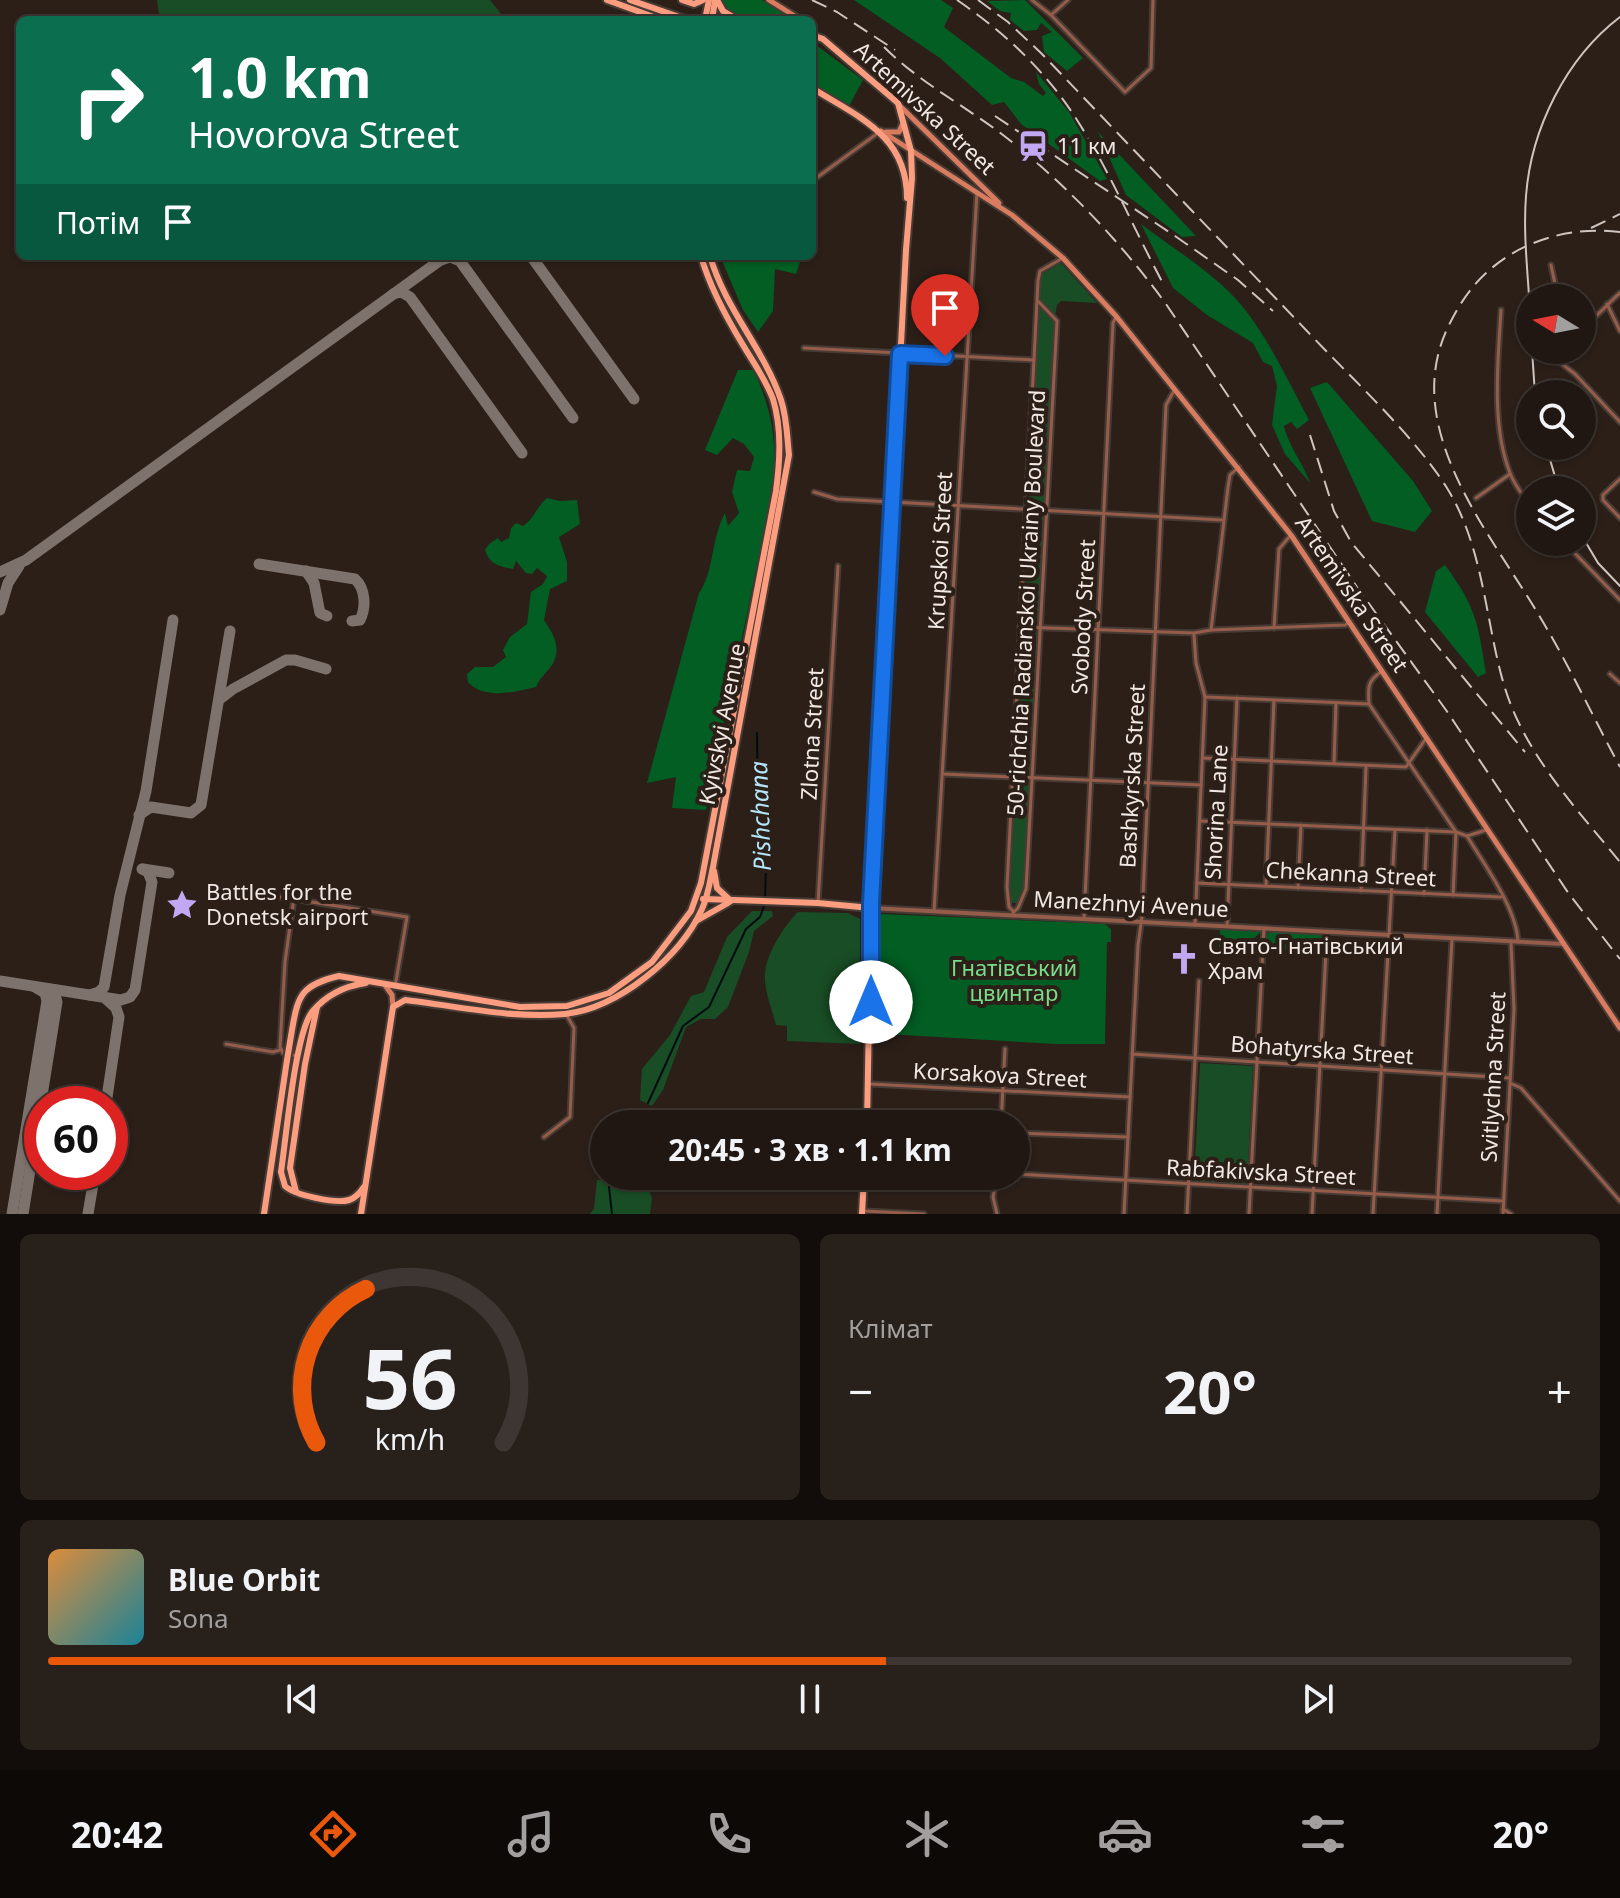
<!DOCTYPE html>
<html lang="uk">
<meta charset="utf-8">
<style>
:root{--surface:#201712;--page:#28201b;--text:#f1f3f6;--muted:#a29f9f;--line:#3d3632;--accent:#ea580c}
body{margin:0;font-family:"Noto Sans",sans-serif;background:var(--page);color:var(--text);height:100vh;display:flex;flex-direction:column;font-size:30px;white-space:nowrap}
*{box-sizing:border-box;margin:0}
p{font-size:26px;color:var(--muted)}
.icon{flex:none;width:44px;height:44px;fill:none;stroke:currentColor;stroke-width:2;stroke-linecap:round;stroke-linejoin:round}
.map{position:relative;height:1214px;overflow:hidden}
.details{display:flex;flex-direction:column;gap:20px;padding:20px;background:#120d0a;flex:1}
.details>*{flex:none}
.top-card{position:absolute;left:16px;top:16px;width:800px;height:244px;border-radius:12px;box-shadow:0 2px 6px #0004,0 0 0 2px var(--line);background:#0b6e4f;color:#fff;overflow:hidden}
.needle{width:52px;rotate:280deg}
.controls{position:absolute;left:1516px;top:284px;display:grid;gap:16px}
.controls a{display:grid;place-items:center;width:80px;height:80px;border-radius:50%;background:var(--surface);box-shadow:0 2px 6px #0004,0 0 0 2px var(--line);font-size:40px}
.speed{position:absolute;left:24px;top:1086px;display:flex;gap:16px;font-size:40px;font-weight:700;text-align:center}
.speed>*{display:grid;place-content:center;width:104px;height:104px;border-radius:50%;background:var(--surface);box-shadow:0 2px 6px #0004,0 0 0 2px var(--line);line-height:1}
.speed .limit{border:12px solid #d22;background:#fff;color:#111}
.pin{position:absolute;display:grid;place-items:center;width:68px;height:68px;color:#fff;margin:-82px -34px;border-radius:50% 50% 50% 0;rotate:-45deg;box-shadow:0 0 8px #0007}
.pin .icon{rotate:45deg}
.me{position:absolute;width:88px;margin:-44px;rotate:0deg;stroke-linejoin:round;filter:drop-shadow(0 0 6px #0008)}
.turn{display:flex;align-items:center;gap:28px;height:168px;padding:0 40px;font-size:36px}
.turn .icon{width:104px;height:104px;stroke-width:2.5}
.turn b{display:block;font-size:56px;line-height:68px}
.then{display:flex;align-items:center;height:76px;padding:0 40px;background:#0003;gap:16px;font-size:30px}
.big{font-size:60px;font-weight:700;line-height:1.1}
.details .tile{flex:1;display:flex;flex-direction:column;justify-content:center;gap:12px;min-width:0;padding:0 28px;border-radius:12px;background:var(--page)}
.details .dial{align-items:center;gap:0}
.dial svg{height:208px;overflow:visible;fill:none;stroke:var(--line);stroke-width:7;stroke-linecap:round;text-anchor:middle}
.dial text{fill:var(--text);stroke:none}
.song{display:flex;align-items:center;gap:24px}
.cover{width:96px;height:96px;border-radius:12px;background:linear-gradient(135deg,hsl(30 70% 55%),hsl(190 70% 35%))}
.played{height:8px;border-radius:4px;background:linear-gradient(90deg,var(--accent) 55%,var(--line) 55%)}
.keys{display:flex;justify-content:space-around;direction:ltr}
.heat{display:flex;justify-content:space-between;align-items:center;font-size:44px;direction:ltr}
.details .tiles{flex:1;display:grid;gap:20px;grid-template-columns:1fr 1fr}
.tile:last-child{grid-column:span 2}
.trip{position:absolute;left:590px;top:1110px;width:440px;height:80px;border-radius:40px;background:var(--surface);box-shadow:0 2px 6px #0004,0 0 0 2px var(--line);font-weight:700;line-height:80px;text-align:center}
.tab-bar{display:flex;height:128px;justify-content:space-around;align-items:center;background:#0d0907;color:var(--muted)}
.tab-bar .icon{width:56px;height:56px}
.tab-bar .current{color:var(--accent)}
.tab-bar b{font-size:36px;color:var(--text)}
.map>svg:first-child{display:block}
.green{fill:#194d25}
.forest{fill:#025e23}
.lines{fill:none;stroke-linecap:round;stroke-linejoin:round}
.stream{stroke:#010c12;stroke-width:2}
.taxiway{stroke:#7d726c;stroke-width:11}
.minor-casing{stroke:#473b35;stroke-width:7}
.tertiary-casing{stroke:#473b35;stroke-width:8}
.secondary-casing{stroke:#473b35;stroke-width:9}
.primary-casing{stroke:#473b35;stroke-width:10}
.minor{stroke:#965c4a;stroke-width:3}
.tertiary{stroke:#965c4a;stroke-width:4}
.secondary{stroke:#d87b5f;stroke-width:5}
.primary{stroke:#fd9d7f;stroke-width:6}
.tram{stroke:#cfc5c0;stroke-width:2}
.rail{stroke:#cfc5c0;stroke-width:2;stroke-dasharray:16 8;stroke-linecap:butt}
.primary-bridge-casing{stroke:#473b35;stroke-width:10;stroke-linecap:butt}
.primary-bridge{stroke:#fd9d7f;stroke-width:6}
.route-casing{stroke:#114b97;stroke-width:20}
.route{stroke:#1a73e8;stroke-width:14}
.labels{text-anchor:middle;stroke-width:8;stroke-linejoin:round;paint-order:stroke}
.street-label{font-size:22px;fill:#f2e9e4;stroke:#2b1f18}
.poi-label{font-size:22px;fill:#f2e9e4;stroke:#2b1f18;text-anchor:start}
.park-label{font-size:22px;fill:#79de8b;stroke:#2b1f18}
.water-label{font-size:24px;font-style:italic;fill:#b3e6fb;stroke:#2b1f18}
</style>
<div class="map">
<svg width="1620" height="1214" viewBox="0 0 1620 1214">
<rect width="100%" height="100%" fill="#2b1f18"/>
<g class="green">
<polygon points="157,0 490,0 506,20 160,20"/>
<polygon points="1061,263 1097,303 1061,301 1057,305 1054,322 1024,888 1017,903 1014,903 1011,902 1008,887 1040,282 1042,274"/>
<polygon points="752,911 772,911 773,916 754,931 749,952 728,1007 715,1019 701,1019 686,1027 663,1090 652,1106 640,1100 642,1069 670,1035 691,996 704,992 727,937"/>
<path d="M798,912L848,913L860,919V1044L787,1041V1026L776,1025C772,1009 764,991 765,974C766,954 784,926 798,912Z"/>
<polygon points="1200,1063 1253,1066 1247,1184 1194,1181"/>
<polygon points="606,1179 644,1179 652,1198 650,1214 590,1214 594,1209 597,1180"/>
</g>
<g class="forest">
<path d="M722,0H762L796,20C771,20 734,28 722,0Z"/>
<polygon points="854,0 941,0 953,8 944,27 1011,78 1024,82 1043,96 1046,93 1039,84 1036,72 1069,112 1107,179 1100,181 1021,124 1004,102 992,105 940,58"/>
<polygon points="1025,0 1083,58 1067,71 1044,52 1042,36 1052,32 1041,23 1037,30 1024,31 1010,20 1011,13 1000,11 987,1"/>
<polygon points="812,42 863,80 849,106 812,83"/>
<polygon points="1098,132 1196,236 1182,237 1126,195"/>
<path d="M1141,224C1175,250 1216,274 1243,307C1270,341 1288,381 1309,420L1297,429L1291,422L1284,426C1289,447 1303,463 1310,483L1285,454L1272,425L1277,386L1272,366L1263,362L1253,343L1207,315L1173,288Z"/>
<polygon points="720,256 802,256 796,274 775,269 773,311 758,332 743,310"/>
<path d="M738,370H753C773,410 776,440 774,484L706,810L672,808L676,777L647,783L699,593C714,572 711,539 725,513L728,526L739,513L732,492L737,470L750,471L754,457L744,444L733,438L717,455L705,450Z"/>
<polygon points="1327,382 1413,481 1432,511 1415,532 1372,521 1310,388"/>
<path d="M547,498L560,501L577,500L580,524L559,537L567,562V581L550,589L544,620C554,635 562,648 552,665C546,674 540,677 536,687C516,692 483,700 468,682L467,674L475,667H493L506,657L503,650L510,637L527,624L531,592L543,584L547,576L537,568L532,574L526,573L516,561L513,569C499,566 490,565 485,550L489,544L498,538L501,542L509,538L511,528L516,523L523,526C534,519 537,506 547,498Z"/>
<path d="M1445,565C1476,607 1478,623 1486,673L1478,677L1425,612L1436,571Z"/>
<polygon points="883,914 1105,924 1111,929 1111,942 1107,942 1105,1044 1055,1044 887,1034 886,1037 880,1037 877,916"/>
<polygon points="1220,928 1261,931 1261,932 1253,939 1252,947 1219,947"/>
<polygon points="1270,931 1321,934 1324,941 1323,953 1265,949 1267,934"/>
</g>
<g class="lines">
<g class="stream">
<polyline points="757,733 758,802 766,867 765,899"/>
<polyline points="648,1103 683,1026 709,1007 746,929 760,917 764,906"/>
<polyline points="631,1124 632,1117 645,1110"/>
<polyline points="612,1214 609,1187 614,1176"/>
</g>
<g class="taxiway">
<polyline points="531,256 634,399"/>
<polyline points="441,260 450,257 460,261 573,418"/>
<polyline points="393,294 401,292 410,297 522,453"/>
<path d="M259,564L355,579C366,589 366,608 360,620L352,621"/>
<polyline points="306,571 314,583 320,613 327,616"/>
<polyline points="0,572 26,560 446,256"/>
<polyline points="0,610 8,583 19,566"/>
<polyline points="220,699 233,689 286,660 295,660 326,669"/>
<polyline points="139,815 151,807 191,813 201,805 230,631"/>
<polyline points="143,869 169,873"/>
<polyline points="0,981 121,1000 130,997 135,990 152,882 148,872 142,869"/>
<polyline points="90,995 99,992 104,987 120,895 146,791 173,620"/>
<polyline points="106,999 116,1008 119,1017 106,1104"/>
<polyline points="12,1214 47,1001 45,993 35,987"/>
<polyline points="23,1214 57,1002 55,994 48,989"/>
<polyline points="88,1214 95,1172"/>
</g>
<defs>
<g id="minor">
<polyline points="1032,0 1051,15 1125,92 1151,68 1153,0"/>
<polyline points="1051,15 1068,0"/>
<polyline points="812,181 878,133"/>
<polyline points="1551,265 1558,298"/>
<polyline points="1607,304 1620,331"/>
<path d="M1501,310C1498,361 1491,425 1510,473C1514,484 1523,496 1530,505"/>
<path d="M1582,326C1592,323 1609,302 1620,293"/>
<polyline points="804,348 1034,360"/>
<polyline points="1562,364 1575,374 1620,422"/>
<polyline points="1620,479 1603,495 1603,500 1620,518"/>
<polyline points="814,492 837,499 1222,520"/>
<polyline points="1476,498 1510,474"/>
<polyline points="1564,542 1620,600"/>
<polyline points="1020,627 1194,633 1211,630 1345,625 1350,622"/>
<polyline points="1274,628 1279,549 1290,536"/>
<polyline points="1211,630 1228,487 1230,475 1239,467"/>
<polyline points="1194,635 1196,663 1205,697 1195,925"/>
<path d="M1381,672C1367,681 1368,688 1369,704L1456,832"/>
<polyline points="1610,674 1620,683"/>
<polyline points="1205,697 1369,704"/>
<polyline points="1203,758 1406,767 1427,737"/>
<polyline points="1334,763 1336,703"/>
<polyline points="943,774 1201,785"/>
<path d="M1200,821L1456,832L1467,836C1484,864 1517,909 1518,942"/>
<polyline points="1467,836 1486,830"/>
<polyline points="1197,883 1501,897"/>
<polyline points="1266,886 1274,700"/>
<polyline points="1298,888 1301,825"/>
<polyline points="1361,891 1366,767"/>
<polyline points="261,894 407,917 395,987"/>
<polyline points="1424,894 1427,830"/>
<polyline points="1453,895 1456,832"/>
<polyline points="294,898 285,962 280,1047 283,1053 298,1056"/>
<polyline points="818,903 838,566"/>
<polyline points="934,911 977,192"/>
<polyline points="1013,911 1009,907 1007,887 1038,281 1040,271 1063,258"/>
<polyline points="1013,913 1018,908 1026,889 1057,321 1038,301"/>
<polyline points="1084,919 1113,323 1116,317"/>
<polyline points="1227,926 1237,698"/>
<polyline points="226,1044 273,1052 280,1050"/>
<polyline points="1132,1054 1510,1078"/>
<polyline points="870,1084 1130,1097"/>
<polyline points="1512,1084 1521,1088 1620,1201"/>
<polyline points="1001,1124 1005,1049"/>
<polyline points="1016,1133 1128,1137"/>
<polyline points="544,1137 570,1117 574,1028 566,1014"/>
<polyline points="1016,1174 1503,1201"/>
<polyline points="997,1176 993,1197 997,1214"/>
<polyline points="1503,1209 1511,1214"/>
<polyline points="864,1211 924,1214"/>
<polyline points="1124,1214 1138,945 1142,917 1166,405 1175,389"/>
<polyline points="1187,1214 1199,981"/>
<polyline points="1249,1214 1264,929"/>
<polyline points="1312,1214 1327,932"/>
<polyline points="1373,1214 1395,830"/>
<polyline points="1437,1214 1452,939"/>
<polyline points="1503,1214 1514,1009 1511,942"/>
</g>
<polyline id="tertiary" points="871,908 1563,944"/>
<g id="secondary">
<polyline points="769,0 801,20"/>
<polyline points="898,104 999,203"/>
<polyline points="881,131 1012,215 1063,258 1116,316 1291,535 1620,1028"/>
<polyline points="886,132 899,132 902,125"/>
<polyline points="385,985 392,995 393,1007"/>
</g>
<g id="primary">
<polyline points="607,0 662,20"/>
<polyline points="630,0 688,20"/>
<polyline points="682,0 694,4 703,0"/>
<polyline points="717,0 723,11 738,20"/>
<polyline points="705,20 709,0"/>
<polyline points="712,20 715,0"/>
<polyline points="812,35 823,39 898,103 911,151 912,178 906,250 871,908 867,1124"/>
<path d="M812,88C858,117 907,135 907,198"/>
<polyline points="714,871 717,888 731,901"/>
<polyline points="703,899 818,903 871,908"/>
<polyline points="696,921 728,903"/>
<path d="M292,1030C298,994 302,985 339,976L520,1007L567,1006L609,993L652,962L691,911L701,883L776,491C780,461 782,429 773,399C766,380 753,362 743,345C726,317 710,288 701,256"/>
<path d="M364,1187C360,1193 356,1198 349,1200C336,1204 294,1195 285,1186L281,1172C286,1139 295,1034 312,1012C326,995 345,986 366,983"/>
<polyline points="296,1192 290,1168 305,1064 317,1007"/>
<polyline points="264,1214 287,1060"/>
<path d="M361,1214L393,1007L405,1000C457,1006 512,1019 565,1014C618,1008 680,958 702,909C708,896 710,881 713,867L789,455C787,437 787,418 781,400C764,349 725,309 710,256"/>
<polyline points="862,1214 864,1176"/>
</g>
</defs>
<use href="#minor" class="minor-casing"/>
<use href="#tertiary" class="tertiary-casing"/>
<use href="#secondary" class="secondary-casing"/>
<use href="#primary" class="primary-casing"/>
<use href="#minor" class="minor"/>
<use href="#tertiary" class="tertiary"/>
<use href="#secondary" class="secondary"/>
<use href="#primary" class="primary"/>
<g class="tram">
<path d="M1530,312C1528,274 1523,234 1526,196C1531,129 1566,58 1620,17"/>
<polyline points="1532,350 1535,394"/>
<polyline points="1546,446 1559,490"/>
<polyline points="1582,536 1598,563 1620,586"/>
</g>
<g class="rail">
<polyline points="812,0 837,12 895,50"/>
<path d="M957,0C1004,32 1046,71 1077,120C1111,173 1135,232 1165,287"/>
<path d="M978,0L1008,22L1042,54C1130,146 1218,238 1306,330C1351,378 1413,434 1447,488C1484,548 1485,620 1504,685C1524,753 1576,808 1620,862"/>
<path d="M884,47C919,82 965,106 1003,135C1066,184 1119,240 1166,304L1357,587L1446,710L1569,894L1620,959"/>
<polyline points="995,116 1175,236 1238,280 1273,311"/>
<polyline points="1591,228 1620,214"/>
<path d="M1620,232C1571,226 1521,240 1485,274C1470,288 1459,305 1450,323C1397,426 1490,532 1540,617C1569,665 1593,717 1620,767"/>
<polyline points="1310,435 1334,511 1351,542 1525,752"/>
</g>
<defs>
<polyline id="primary-bridge" points="287,1060 292,1030"/>
</defs>
<use href="#primary-bridge" class="primary-bridge-casing"/>
<use href="#primary-bridge" class="primary-bridge"/>
</g>
<g class="lines">
<defs>
<polyline id="route" points="871,1002 871,903 900,354 945,356"/>
</defs>
<use href="#route" class="route-casing"/>
<use href="#route" class="route"/>
</g>
<defs>
<symbol id="station-bare" viewBox="-9 -9 18 18"><path d="M-3-6H3Q5-6 5-4V2Q5 4 3 4L4.5 6H3L1.5 4h-3L-3 6H-4.5L-3 4Q-5 4-5 2V-4Q-5-6-3-6ZM-3.5-4v3h7v-3ZM-3.5 1v1.5H-2V1ZM2 1v1.5H3.5V1Z" fill="#c2a8f2" stroke="#2b1f18" stroke-width="2.5" paint-order="stroke"/></symbol>
<symbol id="sight-bare" viewBox="-9 -9 18 18"><path d="M0-6L1.8-2.2L6-1.7L2.9 1.2L3.7 5.4L0 3.3L-3.7 5.4L-2.9 1.2L-6-1.7L-1.8-2.2Z" fill="#c2a8f2" stroke="#2b1f18" stroke-width="2.5" paint-order="stroke"/></symbol>
<symbol id="church-bare" viewBox="-9 -9 18 18"><path d="M-1.2-6h2.4v3.5h3.3v2.4h-3.3V6h-2.4V-.1h-3.3v-2.4h3.3Z" fill="#c2a8f2" stroke="#2b1f18" stroke-width="2.5" paint-order="stroke"/></symbol>
</defs>
<g fill-rule="evenodd">
<use href="#station-bare" x="1011" y="124" width="44" height="44"/>
<use href="#sight-bare" x="160" y="883" width="44" height="44"/>
<use href="#church-bare" x="1162" y="937" width="44" height="44"/>
</g>
<g class="labels">
<g class="street-label">
<text transform="translate(925 108) rotate(43)" y="8">Artemivska Street</text>
<text transform="translate(940 551) rotate(-87)" y="8">Krupskoi Street</text>
<text transform="translate(1352 594) rotate(56)" y="8">Artemivska Street</text>
<text transform="translate(1026 603) rotate(-87)" y="8">50-richchia Radianskoi Ukrainy Boulevard</text>
<text transform="translate(1083 617) rotate(-87)" y="8">Svobody Street</text>
<text transform="translate(722 724) rotate(-79)" y="8">Kyivskyi Avenue</text>
<text transform="translate(812 734) rotate(-87)" y="8">Zlotna Street</text>
<text transform="translate(1132 776) rotate(-87)" y="8">Bashkyrska Street</text>
<text transform="translate(1216 812) rotate(-87)" y="8">Shorina Lane</text>
<text transform="translate(1351 874) rotate(3)" y="8">Chekanna Street</text>
<text transform="translate(1131 904) rotate(3)" y="8">Manezhnyi Avenue</text>
<text transform="translate(1322 1050) rotate(4)" y="8">Bohatyrska Street</text>
<text transform="translate(1000 1075) rotate(3)" y="8">Korsakova Street</text>
<text transform="translate(1493 1077) rotate(-87)" y="8">Svitlychna Street</text>
<text transform="translate(1261 1172) rotate(3)" y="8">Rabfakivska Street</text>
</g>
<g class="poi-label">
<text x="1057" y="154">11 км</text>
<text x="206" y="900">Battles for the<tspan x="206" dy="25">Donetsk airport</tspan></text>
<text x="1208" y="954">Свято-Гнатівський<tspan x="1208" dy="25">Храм</tspan></text>
</g>
<g class="park-label">
<text x="1014" y="976">Гнатівський<tspan x="1014" dy="25">цвинтар</tspan></text>
</g>
<g class="water-label">
<text transform="translate(761 816) rotate(-92)" y="8">Pishchana</text>
</g>
</g>
</svg>
<div class="controls">
<a><svg class="needle" viewBox="-14 -14 28 28"><path d="M0-13l5 13h-10z" fill="#e53935"/><path d="M0 13l5-13h-10z" fill="#a29f9f"/></svg></a>
<a><svg class="icon" aria-label="search" viewBox="0 0 24 24"><circle cx="10" cy="10" r="6"/><path d="M15 15l6 6"/></svg></a>
<a><svg class="icon" aria-label="layers" viewBox="0 0 24 24"><path d="M12 4l9 5-9 5-9-5zM3 14l9 5 9-5"/></svg></a>
</div>
<div class="speed"><div class="limit">60</div></div>
<div class="pin" style="left:945px;top:356px;background:#d93025"><svg class="icon" aria-label="arrive" viewBox="0 0 24 24"><path d="M6 21V4h12l-3 4 3 4H6"/></svg></div>
<svg class="me" style="left:871px;top:1002px" viewBox="-20 -20 40 40"><circle r="19" fill="#fff"/><path d="M0-13L10 11 0 6-10 11z" fill="#1a73e8"/></svg>
<div class="trip">20:45 · 3 хв · 1.1 km</div>
<div class="top-card">
<div class="turn"><svg class="icon" aria-label="right" viewBox="0 0 24 24"><path d="M7 20v-9h11M14 6l5 5-5 5"/></svg><div><b>1.0 km</b>Hovorova Street</div></div>
<div class="then">Потім<svg class="icon" aria-label="arrive" viewBox="0 0 24 24"><path d="M6 21V4h12l-3 4 3 4H6"/></svg></div>
</div>
</div>
<section class="details">
<div class="tiles">
<div class="tile dial"><svg viewBox="0 0 100 80">
<path d="M14 69A42 42 0 1 1 86 69"/>
<path d="M14 69A42 42 0 0 1 33 10" stroke="#ea580c"/>
<text x="50" y="56" font-size="32" font-weight="700">56</text>
<text x="50" y="72" font-size="11">km/h</text>
</svg></div>
<div class="tile"><p>Клімат</p>
<div class="heat"><a>−</a><b class="big">20°</b><a>+</a></div>
</div>
<div class="tile">
<div class="song"><i class="cover"></i><div><b>Blue Orbit</b><p>Sona</p></div></div>
<div class="played"></div>
<div class="keys"><svg class="icon" aria-label="previous" viewBox="0 0 24 24"><path d="M18 5L8 12l10 7zM5 5v14"/></svg><svg class="icon" aria-label="pause" viewBox="0 0 24 24"><path d="M8 5v14M16 5v14"/></svg><svg class="icon" aria-label="next" viewBox="0 0 24 24"><path d="M6 5l10 7-10 7zM19 5v14"/></svg></div>
</div>
</div>
</section>
<nav class="tab-bar">
<b>20:42</b>
<svg class="icon current" aria-label="directions" viewBox="0 0 24 24"><path d="M12 3l9 9-9 9-9-9zM9 14v-3h6M13 9l2 2-2 2"/></svg>
<svg class="icon" aria-label="music" viewBox="0 0 24 24"><path d="M9 18V5l10-2v13"/><circle cx="6" cy="18" r="3"/><circle cx="16" cy="16" r="3"/></svg>
<svg class="icon" aria-label="phone" viewBox="0 0 24 24"><path d="M5 4h4l2 5-3 2q2 4 5 5l2-3 5 2v4C11 20 4 13 5 4z"/></svg>
<svg class="icon" aria-label="climate" viewBox="0 0 24 24"><path d="M12 3v18M4 7l16 10M4 17L20 7"/></svg>
<svg class="icon" aria-label="car" viewBox="0 0 24 24"><path d="M5 17H2v-5l4-1 3-4h7l3 4 3 1v5h-3M9 17h6M6 11h13"/><circle cx="7" cy="17" r="2"/><circle cx="17" cy="17" r="2"/></svg>
<svg class="icon" aria-label="filters" viewBox="0 0 24 24"><path d="M4 7h16M4 17h16"/><circle cx="9" cy="7" r="2"/><circle cx="15" cy="17" r="2"/></svg>
<b>20°</b>
</nav>
